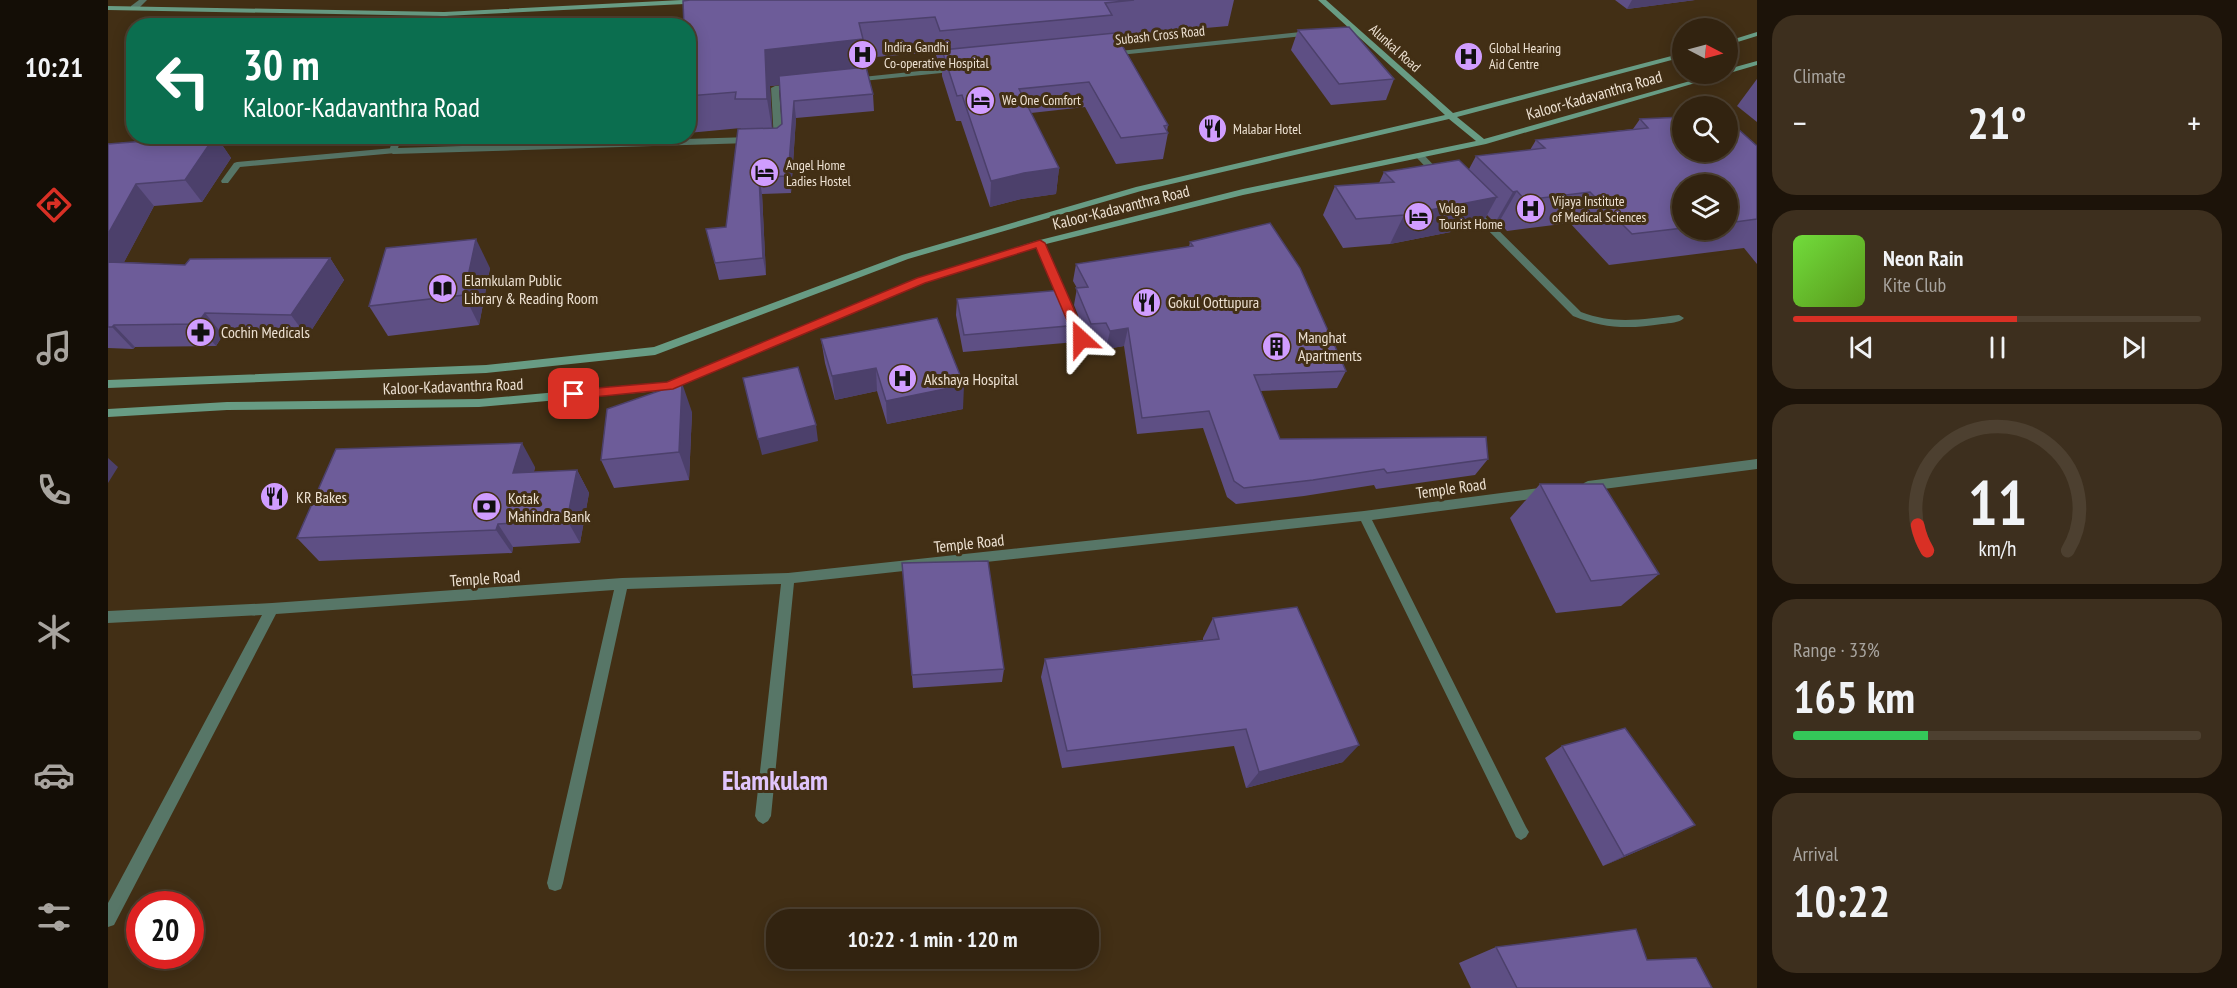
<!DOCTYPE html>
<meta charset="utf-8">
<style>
:root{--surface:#322310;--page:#3d2f1e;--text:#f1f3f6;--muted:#a8a49f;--line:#4d4030;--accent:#d93025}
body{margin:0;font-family:"PT Sans Narrow",sans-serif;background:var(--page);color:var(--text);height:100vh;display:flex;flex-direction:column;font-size:22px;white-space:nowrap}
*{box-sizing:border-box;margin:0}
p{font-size:20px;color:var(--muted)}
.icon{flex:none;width:33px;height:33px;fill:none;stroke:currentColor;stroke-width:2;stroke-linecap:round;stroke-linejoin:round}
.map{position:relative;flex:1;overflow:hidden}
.drawer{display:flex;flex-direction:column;gap:15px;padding:15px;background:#1c1309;width:480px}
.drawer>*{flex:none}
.guide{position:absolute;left:18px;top:18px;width:570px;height:126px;border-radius:24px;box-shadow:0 3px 15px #0003,0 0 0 2px var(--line);background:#0b6e4f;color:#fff;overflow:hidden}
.needle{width:39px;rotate:96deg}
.buttons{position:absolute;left:1564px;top:18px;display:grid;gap:12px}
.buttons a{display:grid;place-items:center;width:66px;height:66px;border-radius:50%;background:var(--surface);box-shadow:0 3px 15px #0003,0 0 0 2px var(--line);font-size:30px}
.speed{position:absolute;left:18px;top:891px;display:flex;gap:12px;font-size:30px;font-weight:700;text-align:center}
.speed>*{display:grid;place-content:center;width:78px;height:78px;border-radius:50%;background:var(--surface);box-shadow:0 3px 15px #0003,0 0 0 2px var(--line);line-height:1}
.speed .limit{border:9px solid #d22;background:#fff;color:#111}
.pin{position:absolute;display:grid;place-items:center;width:51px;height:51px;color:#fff;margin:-26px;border-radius:12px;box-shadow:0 3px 9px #0006}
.me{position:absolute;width:66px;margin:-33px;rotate:336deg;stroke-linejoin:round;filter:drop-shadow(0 0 4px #0008)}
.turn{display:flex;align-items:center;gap:21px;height:126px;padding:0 18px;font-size:27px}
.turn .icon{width:78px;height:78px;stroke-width:2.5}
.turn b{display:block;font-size:42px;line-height:51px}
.big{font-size:45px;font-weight:800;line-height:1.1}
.drawer .card{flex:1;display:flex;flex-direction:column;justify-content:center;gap:9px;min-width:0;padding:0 21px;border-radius:24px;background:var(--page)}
.drawer .dial{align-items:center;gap:0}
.dial svg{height:156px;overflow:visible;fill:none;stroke:var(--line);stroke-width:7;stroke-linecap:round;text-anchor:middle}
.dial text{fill:var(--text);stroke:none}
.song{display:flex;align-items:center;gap:18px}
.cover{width:72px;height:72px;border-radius:9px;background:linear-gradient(135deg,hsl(100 70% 55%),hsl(90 70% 35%))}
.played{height:6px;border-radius:3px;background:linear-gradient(90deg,var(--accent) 55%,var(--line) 55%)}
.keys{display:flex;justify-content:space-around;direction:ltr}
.heat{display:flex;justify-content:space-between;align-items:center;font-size:33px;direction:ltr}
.charge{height:9px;border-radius:4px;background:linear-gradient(90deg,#34c759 33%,var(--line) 0)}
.trip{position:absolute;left:658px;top:909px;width:333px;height:60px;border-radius:24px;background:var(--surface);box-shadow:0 3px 15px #0003,0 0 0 2px var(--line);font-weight:800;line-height:60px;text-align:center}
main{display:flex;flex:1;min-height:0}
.tabs{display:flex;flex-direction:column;width:108px;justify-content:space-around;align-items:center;background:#140e06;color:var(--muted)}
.tabs .icon{width:42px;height:42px}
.tabs .current{color:var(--accent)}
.tabs b{font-size:27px;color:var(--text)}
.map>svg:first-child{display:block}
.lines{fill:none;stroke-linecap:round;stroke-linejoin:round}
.lane{fill:#577667;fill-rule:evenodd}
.street{fill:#577667;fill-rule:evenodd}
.secondary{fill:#689c84;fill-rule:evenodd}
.wall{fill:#5e4f84;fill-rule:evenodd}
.shaded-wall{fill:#4c406b}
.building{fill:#6d5c99;stroke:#4c406b;stroke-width:1.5}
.route{fill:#d93025;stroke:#8d1f18;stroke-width:1.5}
.labels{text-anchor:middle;stroke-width:6;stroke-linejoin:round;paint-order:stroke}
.far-street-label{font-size:14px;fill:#ede1d2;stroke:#422f15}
.far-poi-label{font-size:14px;fill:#ede1d2;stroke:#422f15;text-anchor:start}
.street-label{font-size:16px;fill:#ede1d2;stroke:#422f15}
.poi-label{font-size:16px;fill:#ede1d2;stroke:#422f15;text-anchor:start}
.near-district-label{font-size:27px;font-weight:bold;fill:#e0c5fc;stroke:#422f15}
</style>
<main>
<nav class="tabs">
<b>10:21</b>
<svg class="icon current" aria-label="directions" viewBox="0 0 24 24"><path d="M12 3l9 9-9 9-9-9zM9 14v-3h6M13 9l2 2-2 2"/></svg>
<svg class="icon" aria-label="music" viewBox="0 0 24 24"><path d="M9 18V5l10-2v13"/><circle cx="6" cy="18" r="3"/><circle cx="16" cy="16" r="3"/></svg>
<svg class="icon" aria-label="phone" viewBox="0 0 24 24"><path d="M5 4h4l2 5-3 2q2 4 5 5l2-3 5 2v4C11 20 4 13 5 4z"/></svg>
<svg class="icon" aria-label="climate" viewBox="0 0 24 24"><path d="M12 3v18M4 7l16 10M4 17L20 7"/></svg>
<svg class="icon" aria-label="car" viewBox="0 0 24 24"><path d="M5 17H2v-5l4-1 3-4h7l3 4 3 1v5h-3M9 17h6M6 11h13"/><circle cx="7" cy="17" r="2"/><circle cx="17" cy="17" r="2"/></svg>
<svg class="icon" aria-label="filters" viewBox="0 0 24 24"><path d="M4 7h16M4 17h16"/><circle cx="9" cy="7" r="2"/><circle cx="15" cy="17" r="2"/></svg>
</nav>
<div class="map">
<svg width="1649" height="988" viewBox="0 0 1649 988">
<rect width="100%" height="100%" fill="#422f15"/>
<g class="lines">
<g class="lane">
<polygon points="31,0 39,0 29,10 23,10 23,6"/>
<polygon points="592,20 596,22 595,24 557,26"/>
<polygon points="285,148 289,151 288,153 132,167 120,183 114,183 113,181 126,163 129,162"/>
<polygon points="1312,153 1315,154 1335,175 1335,179 1329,179 1309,158 1309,154"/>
<path d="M1365,207L1368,208L1473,312C1506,325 1536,319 1571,315L1576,318C1571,323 1562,323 1554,324C1522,329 1496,329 1465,316L1362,212L1360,210Z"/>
<polygon points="931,240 936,243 962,303 961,305 953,305 952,303 926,243"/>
<polygon points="964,315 969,319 978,339 977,342 973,343 969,342 959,319"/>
</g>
<g class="street">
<polygon points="333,12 340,14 336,26 328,26"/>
<polygon points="1202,31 1206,33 1205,35 1002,56 998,54 1002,52"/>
<polygon points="850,67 853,67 853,71 745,82 741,80 745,78"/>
<polygon points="686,84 689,84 689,88 671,90 675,139 671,142 666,141 663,88 667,86"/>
<polygon points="286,136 294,136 290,148 642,137 646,140 642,143 285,154 281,151"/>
<polygon points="1649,459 1649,469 1480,491 1476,489 1474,486 1476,483 1480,481"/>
<polygon points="1439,487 1443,489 1445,492 1443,495 1439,497 1264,520 1418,827 1421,832 1418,837 1413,840 1408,837 1253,521 686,583 663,816 660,821 655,824 650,821 647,816 673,584 519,589 455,883 453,889 447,891 441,889 439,883 506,590 168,614 6,925 0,927 0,903 154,615 0,623 0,611 164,603 514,578 680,573 1256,511"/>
</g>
<g class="secondary">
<polygon points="574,0 621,0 617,2 336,16 0,10 0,6 336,12"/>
<polygon points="1210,0 1218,0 1345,113 1575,53 1575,57 1349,117 1376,139 1607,74 1620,74 1620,69 1649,61 1649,65 1378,144 1135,195 934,245 816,282 561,390 371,407 119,410 0,417 0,409 119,402 371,399 560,382 810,278 928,241 1135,189 1368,141 1341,119 1033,191 800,259 547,355 378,373 0,388 0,380 378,365 546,347 794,255 1028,187 1337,115"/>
<polygon points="1649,32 1649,36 1620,45 1620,41"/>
</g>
</g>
<g class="wall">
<path d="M582,0H1126L1120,26L1009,36L1060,125L1059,131L1060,133L1055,159L1008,164L977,107L923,113L951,168L948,194L913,199L882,207L853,121H848L834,76V67H832L827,52L756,58V67L765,94L766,111L688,118L683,193L654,194L658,275L611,280L598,229L618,227L633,128L580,133V26ZM672,85L674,124L669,128H664L662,86Z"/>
<polygon points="1507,0 1587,0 1519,9"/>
<polygon points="1190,30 1286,79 1278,100 1223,105 1183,50"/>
<polygon points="1649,79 1649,122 1629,106"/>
<path d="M1532,119L1649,146V264L1636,248L1501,265L1462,223L1399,231L1391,222L1387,223L1379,215L1373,226L1282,244L1235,248L1215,215L1227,186L1271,183L1276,172L1361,169L1368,156L1422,150L1428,140L1525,129ZM1575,184H1620V230H1575Z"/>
<polygon points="99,136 108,136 123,158 94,202 46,206 16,262 77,265 222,258 236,280 199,337 115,335 108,346 27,347 25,349 0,348 0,144"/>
<polygon points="1082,242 1238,371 1229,388 1152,391 1172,439 1380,459 1367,475 1268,489 1266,485 1196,496 1128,504 1119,497 1095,428 1029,434 1016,346 998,349 994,340 980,341 966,305 969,288 965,281 968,264 1081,247"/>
<polygon points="382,268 371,325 280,336 261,306"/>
<polygon points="849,299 971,325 968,342 855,352 848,315"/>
<polygon points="713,339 855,409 779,424 769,391 727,400 717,363"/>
<polygon points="584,412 581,480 506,488 493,460"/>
<polygon points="427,467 426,472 469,470 481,493 472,543 405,547 404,553 211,561 189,538"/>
<polygon points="1432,484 1551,574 1513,606 1448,613 1402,518"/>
<polygon points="794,563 896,669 894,682 805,688"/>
<polygon points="1105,618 1235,762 1138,788 1126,746 954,768 933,677 937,659 1095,640 1095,638"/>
<polygon points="1454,746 1565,836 1495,866 1437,758"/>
<polygon points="1388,947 1539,960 1604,988 1363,988 1351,963"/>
</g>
<g class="shaded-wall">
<polygon points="1524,0 1587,0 1519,9"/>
<polygon points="755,39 757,75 662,86 665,135 659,99 657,50"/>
<polygon points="686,101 688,118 683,193 680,176"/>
<polygon points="107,136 108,136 123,158 94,202 77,180"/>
<polygon points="951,168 948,194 913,199 882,207 883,181 916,173"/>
<polygon points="651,177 654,194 658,275 655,258"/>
<polygon points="28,184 46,206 5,283 0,278 0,234"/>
<polygon points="1409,191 1391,222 1387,223 1405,192"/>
<polygon points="1389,197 1373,226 1282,244 1296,215"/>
<polygon points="368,239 382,268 371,325 356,295"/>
<polygon points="222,258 236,280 199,337 183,315"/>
<polygon points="97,313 115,335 108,346 89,324"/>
<polygon points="6,325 27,347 25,349 4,327"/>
<polygon points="1020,328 1016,346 998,349 1002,331"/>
<polygon points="768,368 769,391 727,400 724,376"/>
<polygon points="574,383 584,412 581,480 571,452"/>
<polygon points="856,385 855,409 779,424 778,401"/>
<polygon points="708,425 710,441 654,455 650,439"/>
<polygon points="414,443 427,467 419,497 405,473"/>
<polygon points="0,458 10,467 0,483"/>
<polygon points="469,470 481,493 472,543 459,520"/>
<polygon points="390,524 405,547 404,553 388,530"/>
<polygon points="1251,745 1235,762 1138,788 1151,772"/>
<polygon points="1587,825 1565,836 1495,866 1516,856"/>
</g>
<g class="building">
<polygon points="582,0 1026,0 997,3 1004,15 832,31 827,17 751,23 755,39 657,50 659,99 627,99 628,92 580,96 580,26 576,26 575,1"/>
<polygon points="1241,27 1286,79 1231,84 1190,30"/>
<polygon points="1007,33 1060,125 1056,126 1060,133 1013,138 981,82 911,89 951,168 916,173 883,181 854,95 849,96 834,50"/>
<polygon points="758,67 765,94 686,101 680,176 651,177 655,258 607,263 598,229 618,227 630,129 669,128 674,124 671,76"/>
<polygon points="1575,117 1575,152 1620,152 1620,120 1649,146 1649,219 1620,223 1620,184 1575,184 1575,228 1524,234 1482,192 1417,200 1409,191 1405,192 1368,156 1437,148 1428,140 1540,128 1532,119"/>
<polygon points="99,136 107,136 77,180 28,184 0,234 0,144"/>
<polygon points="1351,160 1389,197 1296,215 1248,219 1227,186 1286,182 1276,172"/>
<polygon points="1162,223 1192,268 1238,371 1146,375 1172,439 1378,437 1380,459 1279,473 1276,469 1205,480 1136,488 1126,481 1101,411 1034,418 1020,328 1002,331 998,323 983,324 968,288 980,287 968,264 1085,246 1082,242"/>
<polygon points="368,239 356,295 261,306 278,248"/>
<polygon points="222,258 183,315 97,313 89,324 6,325 4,327 0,327 0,262 77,265 82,259"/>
<polygon points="954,290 971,325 856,335 849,299"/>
<polygon points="829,318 856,385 778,401 768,368 724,376 713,339"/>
<polygon points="690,367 708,425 650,439 635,378"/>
<polygon points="574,383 571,452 493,460 499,409"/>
<polygon points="414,443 405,473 469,470 459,520 390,524 388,530 189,538 228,449"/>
<polygon points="1432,484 1495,484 1551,574 1483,581"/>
<polygon points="880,561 896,669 804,675 794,563"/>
<polygon points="1189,607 1251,745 1151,772 1138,729 959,751 937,659 1111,639 1105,618"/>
<polygon points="1517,728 1587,825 1516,856 1454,746"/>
<polygon points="1528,929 1539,960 1588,958 1604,988 1409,988 1388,947"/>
</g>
<polygon class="route" points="932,240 937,243 979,339 977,342 969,342 967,339 928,248 817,283 565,389 466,399 459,394 466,390 559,382 809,278"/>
<defs>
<symbol id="hospital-disc" viewBox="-11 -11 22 22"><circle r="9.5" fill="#d09dff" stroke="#422f15"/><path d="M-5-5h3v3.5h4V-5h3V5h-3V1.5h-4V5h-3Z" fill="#111"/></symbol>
<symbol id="hotel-disc" viewBox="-11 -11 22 22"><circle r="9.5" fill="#d09dff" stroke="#422f15"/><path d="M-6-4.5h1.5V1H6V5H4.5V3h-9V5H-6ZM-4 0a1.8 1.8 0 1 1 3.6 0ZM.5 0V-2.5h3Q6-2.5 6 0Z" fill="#111"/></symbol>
<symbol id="restaurant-disc" viewBox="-11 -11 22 22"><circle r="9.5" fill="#d09dff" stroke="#422f15"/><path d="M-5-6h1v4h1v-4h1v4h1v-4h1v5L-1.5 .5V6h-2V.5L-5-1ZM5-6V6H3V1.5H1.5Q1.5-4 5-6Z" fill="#111"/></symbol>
<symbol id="library-disc" viewBox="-11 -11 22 22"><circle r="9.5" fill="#d09dff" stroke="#422f15"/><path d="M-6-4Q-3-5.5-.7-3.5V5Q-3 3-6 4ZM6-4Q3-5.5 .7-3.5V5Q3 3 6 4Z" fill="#111"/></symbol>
<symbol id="pharmacy-disc" viewBox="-11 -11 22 22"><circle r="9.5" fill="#d09dff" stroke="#422f15"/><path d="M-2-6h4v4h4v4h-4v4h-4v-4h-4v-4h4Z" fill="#111"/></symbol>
<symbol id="building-disc" viewBox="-11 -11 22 22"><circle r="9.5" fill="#d09dff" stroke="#422f15"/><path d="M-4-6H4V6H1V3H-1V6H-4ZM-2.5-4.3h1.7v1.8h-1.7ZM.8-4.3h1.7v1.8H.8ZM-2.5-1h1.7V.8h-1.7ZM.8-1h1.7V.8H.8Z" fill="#111"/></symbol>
<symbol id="bank-disc" viewBox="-11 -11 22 22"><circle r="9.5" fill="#d09dff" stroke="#422f15"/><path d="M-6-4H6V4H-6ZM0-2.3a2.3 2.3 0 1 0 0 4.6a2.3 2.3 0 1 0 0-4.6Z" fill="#111"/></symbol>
</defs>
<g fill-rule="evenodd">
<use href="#hospital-disc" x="738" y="38" width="33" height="33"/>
<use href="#hospital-disc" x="1344" y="40" width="33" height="33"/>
<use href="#hotel-disc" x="856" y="84" width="33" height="33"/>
<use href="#restaurant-disc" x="1088" y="112" width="33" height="33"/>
<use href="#hotel-disc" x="640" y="156" width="33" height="33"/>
<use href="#hospital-disc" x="1406" y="192" width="33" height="33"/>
<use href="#hotel-disc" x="1294" y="200" width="33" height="33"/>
<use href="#library-disc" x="318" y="272" width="33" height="33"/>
<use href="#restaurant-disc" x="1022" y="286" width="33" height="33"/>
<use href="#pharmacy-disc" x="76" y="316" width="33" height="33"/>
<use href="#building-disc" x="1152" y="330" width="33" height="33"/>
<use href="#hospital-disc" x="778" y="362" width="33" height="33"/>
<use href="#restaurant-disc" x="150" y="480" width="33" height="33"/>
<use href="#bank-disc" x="362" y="490" width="33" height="33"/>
</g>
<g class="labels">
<g class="far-street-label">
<text transform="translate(1052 35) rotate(-6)" y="5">Subash Cross Road</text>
<text transform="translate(1287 48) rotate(42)" y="5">Alunkal Road</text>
</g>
<g class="far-poi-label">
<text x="776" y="52">Indira Gandhi<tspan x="776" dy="16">Co-operative Hospital</tspan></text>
<text x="1381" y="53">Global Hearing<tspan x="1381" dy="16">Aid Centre</tspan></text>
<text x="894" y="105">We One Comfort</text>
<text x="1125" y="134">Malabar Hotel</text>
<text x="678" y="170">Angel Home<tspan x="678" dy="16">Ladies Hostel</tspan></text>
<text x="1444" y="206">Vijaya Institute<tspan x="1444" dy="16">of Medical Sciences</tspan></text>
<text x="1331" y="213">Volga<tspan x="1331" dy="16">Tourist Home</tspan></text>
</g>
<g class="street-label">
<text transform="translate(1486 95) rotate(-16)" y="6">Kaloor-Kadavanthra Road</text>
<text transform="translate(1013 207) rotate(-14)" y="6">Kaloor-Kadavanthra Road</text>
<text transform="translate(345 386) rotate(-2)" y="6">Kaloor-Kadavanthra Road</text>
<text transform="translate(1343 488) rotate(-8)" y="6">Temple Road</text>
<text transform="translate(861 543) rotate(-6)" y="6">Temple Road</text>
<text transform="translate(377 578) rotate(-4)" y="6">Temple Road</text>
</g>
<g class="poi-label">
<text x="356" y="286">Elamkulam Public<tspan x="356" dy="18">Library &amp; Reading Room</tspan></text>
<text x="1060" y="308">Gokul Oottupura</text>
<text x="113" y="338">Cochin Medicals</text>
<text x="1190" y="343">Manghat<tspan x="1190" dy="18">Apartments</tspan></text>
<text x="816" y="385">Akshaya Hospital</text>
<text x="188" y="503">KR Bakes</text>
<text x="400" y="504">Kotak<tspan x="400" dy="18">Mahindra Bank</tspan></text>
</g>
<g class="near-district-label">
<text x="667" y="790">Elamkulam</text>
</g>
</g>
</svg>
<div class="buttons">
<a><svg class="needle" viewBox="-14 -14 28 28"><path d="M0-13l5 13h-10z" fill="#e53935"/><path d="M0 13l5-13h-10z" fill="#a8a49f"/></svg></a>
<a><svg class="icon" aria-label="search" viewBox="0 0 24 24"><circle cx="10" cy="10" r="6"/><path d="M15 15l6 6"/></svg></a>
<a><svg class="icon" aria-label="layers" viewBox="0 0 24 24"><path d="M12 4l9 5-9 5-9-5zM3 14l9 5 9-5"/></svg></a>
</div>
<div class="speed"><div class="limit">20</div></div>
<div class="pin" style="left:466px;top:394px;background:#d93025"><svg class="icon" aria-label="arrive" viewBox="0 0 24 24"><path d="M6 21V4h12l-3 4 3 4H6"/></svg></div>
<svg class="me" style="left:973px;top:339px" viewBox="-20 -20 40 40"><path d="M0-17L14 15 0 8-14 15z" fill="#d93025" stroke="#fff" stroke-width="4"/></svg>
<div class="trip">10:22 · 1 min · 120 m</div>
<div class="guide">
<div class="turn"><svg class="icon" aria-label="left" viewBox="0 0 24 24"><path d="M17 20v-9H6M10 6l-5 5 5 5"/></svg><div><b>30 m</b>Kaloor-Kadavanthra Road</div></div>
</div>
</div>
<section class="drawer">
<div class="card"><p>Climate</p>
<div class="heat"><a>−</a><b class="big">21°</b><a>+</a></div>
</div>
<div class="card">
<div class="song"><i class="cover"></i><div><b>Neon Rain</b><p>Kite Club</p></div></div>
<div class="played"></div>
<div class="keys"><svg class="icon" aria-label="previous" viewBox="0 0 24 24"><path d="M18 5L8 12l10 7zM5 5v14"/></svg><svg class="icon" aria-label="pause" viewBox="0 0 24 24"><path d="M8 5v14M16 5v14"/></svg><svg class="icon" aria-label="next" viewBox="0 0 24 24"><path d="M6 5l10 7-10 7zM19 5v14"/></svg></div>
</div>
<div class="card dial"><svg viewBox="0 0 100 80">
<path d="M14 69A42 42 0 1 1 86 69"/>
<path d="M14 69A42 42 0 0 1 9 56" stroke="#d93025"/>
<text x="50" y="56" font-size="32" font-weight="700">11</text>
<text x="50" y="72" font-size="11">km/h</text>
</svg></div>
<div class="card"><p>Range · 33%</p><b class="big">165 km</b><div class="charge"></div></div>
<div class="card"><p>Arrival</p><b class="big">10:22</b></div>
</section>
</main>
